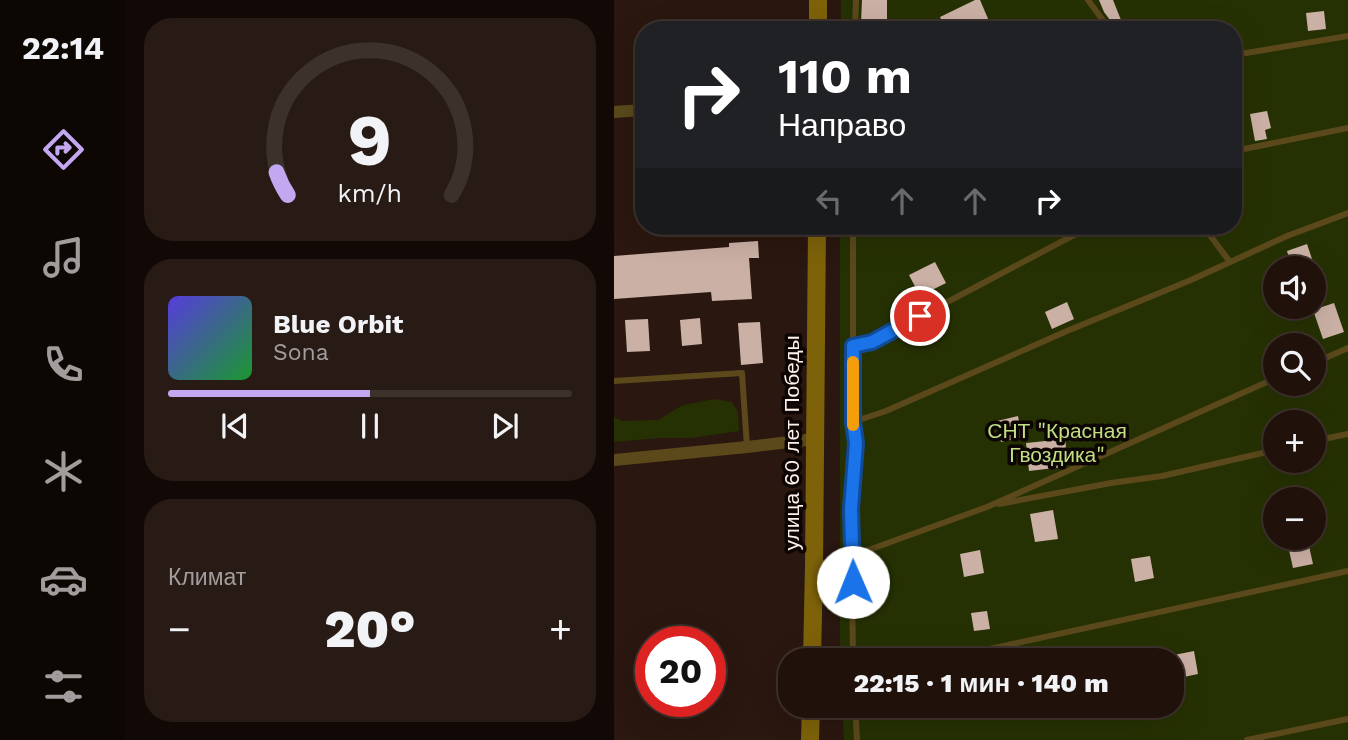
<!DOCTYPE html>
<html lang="ru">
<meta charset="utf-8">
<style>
:root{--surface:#20110b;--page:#281a14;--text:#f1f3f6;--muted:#a29d9d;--line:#3d312c;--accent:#c4a7f1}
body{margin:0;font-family:"Work Sans",sans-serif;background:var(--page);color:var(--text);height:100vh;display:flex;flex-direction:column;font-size:26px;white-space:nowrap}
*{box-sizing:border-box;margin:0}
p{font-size:23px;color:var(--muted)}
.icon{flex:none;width:38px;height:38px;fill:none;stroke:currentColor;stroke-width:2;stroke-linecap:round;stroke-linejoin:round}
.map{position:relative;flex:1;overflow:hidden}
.sheet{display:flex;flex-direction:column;gap:18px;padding:18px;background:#120906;width:488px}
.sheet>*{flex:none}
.banner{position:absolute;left:21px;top:21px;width:607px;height:214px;border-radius:28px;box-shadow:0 7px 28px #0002,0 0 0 2px var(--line);background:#202124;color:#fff;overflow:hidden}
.tools{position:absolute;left:649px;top:256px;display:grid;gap:14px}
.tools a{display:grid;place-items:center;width:63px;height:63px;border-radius:50%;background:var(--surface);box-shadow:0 7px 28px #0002,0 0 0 2px var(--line);font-size:35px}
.speed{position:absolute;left:21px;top:626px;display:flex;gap:14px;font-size:35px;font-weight:700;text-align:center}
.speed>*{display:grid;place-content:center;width:91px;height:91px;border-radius:50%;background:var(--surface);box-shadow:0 7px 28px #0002,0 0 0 2px var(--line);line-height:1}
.speed .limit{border:10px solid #d22;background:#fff;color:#111}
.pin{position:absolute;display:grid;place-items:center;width:60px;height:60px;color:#fff;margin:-30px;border:4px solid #fff;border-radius:50%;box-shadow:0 2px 7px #0007}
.me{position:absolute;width:77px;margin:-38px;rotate:359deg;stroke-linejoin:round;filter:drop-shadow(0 0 5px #0008)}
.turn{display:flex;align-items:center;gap:24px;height:147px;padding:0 28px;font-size:32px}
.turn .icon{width:91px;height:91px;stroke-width:2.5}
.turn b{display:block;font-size:49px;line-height:60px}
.lanes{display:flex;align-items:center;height:66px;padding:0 28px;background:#0003;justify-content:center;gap:35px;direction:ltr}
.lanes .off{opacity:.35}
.big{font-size:52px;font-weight:800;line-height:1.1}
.sheet .tile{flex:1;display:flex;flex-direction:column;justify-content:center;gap:10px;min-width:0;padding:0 24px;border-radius:28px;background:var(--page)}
.sheet .dial{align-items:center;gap:0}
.dial svg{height:182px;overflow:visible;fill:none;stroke:var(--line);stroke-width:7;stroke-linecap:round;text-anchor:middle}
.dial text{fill:var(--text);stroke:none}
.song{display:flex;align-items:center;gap:21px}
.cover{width:84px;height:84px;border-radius:10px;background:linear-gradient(135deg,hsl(250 70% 55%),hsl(130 70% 35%))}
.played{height:7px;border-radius:4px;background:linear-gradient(90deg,var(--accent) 50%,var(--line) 50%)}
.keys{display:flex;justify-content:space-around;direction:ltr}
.heat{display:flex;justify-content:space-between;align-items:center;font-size:38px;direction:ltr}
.trip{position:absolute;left:164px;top:648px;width:406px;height:70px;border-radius:28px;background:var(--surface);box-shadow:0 7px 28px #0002,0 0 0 2px var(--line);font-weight:800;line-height:70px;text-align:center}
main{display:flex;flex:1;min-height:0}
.tab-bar{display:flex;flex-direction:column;width:126px;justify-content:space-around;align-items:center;background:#0d0704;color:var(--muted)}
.tab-bar .icon{width:49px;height:49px}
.tab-bar .active{color:var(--accent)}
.tab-bar b{font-size:32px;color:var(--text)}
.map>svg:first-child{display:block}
.green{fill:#263103;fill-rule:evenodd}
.building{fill:#cbb0a5}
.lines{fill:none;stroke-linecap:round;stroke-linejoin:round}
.lane{stroke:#5b491c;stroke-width:6}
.street{stroke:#5b491c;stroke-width:12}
.secondary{stroke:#7e6209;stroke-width:18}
.route-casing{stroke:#114b97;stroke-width:18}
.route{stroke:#1a73e8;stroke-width:12}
.slow{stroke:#f59e0b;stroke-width:12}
.labels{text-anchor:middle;stroke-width:7;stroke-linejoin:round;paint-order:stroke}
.park-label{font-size:21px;fill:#c2de84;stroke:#0c0503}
.street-label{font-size:21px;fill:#fef0ea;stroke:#0c0503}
</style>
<main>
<nav class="tab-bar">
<b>22:14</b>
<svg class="icon active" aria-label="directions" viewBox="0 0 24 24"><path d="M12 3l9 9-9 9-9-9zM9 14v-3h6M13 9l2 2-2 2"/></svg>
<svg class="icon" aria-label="music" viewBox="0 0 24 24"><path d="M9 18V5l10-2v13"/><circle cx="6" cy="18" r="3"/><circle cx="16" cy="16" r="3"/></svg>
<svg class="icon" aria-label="phone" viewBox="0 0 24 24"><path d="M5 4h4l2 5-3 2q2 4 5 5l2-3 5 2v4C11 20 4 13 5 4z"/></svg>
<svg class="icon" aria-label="climate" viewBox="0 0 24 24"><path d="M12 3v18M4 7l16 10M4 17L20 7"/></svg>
<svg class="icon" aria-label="car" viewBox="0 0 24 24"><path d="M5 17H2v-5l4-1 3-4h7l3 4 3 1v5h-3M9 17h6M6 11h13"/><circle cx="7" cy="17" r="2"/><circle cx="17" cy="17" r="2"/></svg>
<svg class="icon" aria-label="filters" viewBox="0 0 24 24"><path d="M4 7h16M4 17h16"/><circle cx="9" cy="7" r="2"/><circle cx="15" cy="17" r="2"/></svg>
</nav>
<section class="sheet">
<div class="tile dial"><svg viewBox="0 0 100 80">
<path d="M14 69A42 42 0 1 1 86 69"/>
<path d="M14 69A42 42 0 0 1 9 59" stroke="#c4a7f1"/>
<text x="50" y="56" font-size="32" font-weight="700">9</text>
<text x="50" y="72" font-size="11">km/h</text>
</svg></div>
<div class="tile">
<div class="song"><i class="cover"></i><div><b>Blue Orbit</b><p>Sona</p></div></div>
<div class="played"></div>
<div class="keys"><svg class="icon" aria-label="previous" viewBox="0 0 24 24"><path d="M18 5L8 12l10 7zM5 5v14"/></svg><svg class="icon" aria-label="pause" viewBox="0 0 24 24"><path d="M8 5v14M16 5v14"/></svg><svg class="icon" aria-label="next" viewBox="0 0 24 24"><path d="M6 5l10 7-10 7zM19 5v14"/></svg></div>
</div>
<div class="tile"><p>Климат</p>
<div class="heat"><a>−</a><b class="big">20°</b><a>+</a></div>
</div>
</section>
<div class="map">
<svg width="734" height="740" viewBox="0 0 734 740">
<rect width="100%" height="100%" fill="#2a170f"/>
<g class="green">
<path d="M227,0H734V740H230L228,705H558V660H226V226H620V30H227ZM662,268H700V306H662ZM662,345H700V383H662ZM662,422H700V460H662ZM662,499H700V537H662Z"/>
<polygon points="101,399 118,402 124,412 125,431 78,438 45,438 0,442 0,417 8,421 44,420 69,405"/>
</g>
<g class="building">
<polygon points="248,0 273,0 273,22 247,22"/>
<polygon points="361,0 366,0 375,21 357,30 332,30 326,17"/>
<polygon points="485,0 499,0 507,20 499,24 490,12"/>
<polygon points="710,11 712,29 694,31 692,13"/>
<polygon points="653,111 657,128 651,130 653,139 641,141 636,114"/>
<polygon points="144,241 145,258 135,258 138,299 98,301 97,292 0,299 0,256 115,247 115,243"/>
<polygon points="693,244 701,268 678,268 673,251"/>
<polygon points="321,262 332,283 306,296 295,275"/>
<polygon points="453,302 460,319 438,329 431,312"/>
<polygon points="720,303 730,332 709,339 699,310"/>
<polygon points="86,318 88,344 68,346 66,320"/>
<polygon points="34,319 36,351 13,352 11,320"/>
<polygon points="146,322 149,363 127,365 124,323"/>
<polygon points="404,416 408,437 387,442 383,421"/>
<polygon points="451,439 454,464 449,467 415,471 412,443"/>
<polygon points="439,510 444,539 421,542 416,514"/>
<polygon points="688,537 693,537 699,564 679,568 673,541"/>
<polygon points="366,550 370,573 350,577 346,554"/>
<polygon points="536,556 540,578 521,582 517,559"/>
<polygon points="373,611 376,629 360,631 357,613"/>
<polygon points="580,651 584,674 565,678 560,655"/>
</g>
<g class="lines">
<g class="lane">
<polyline points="474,0 496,30"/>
<polyline points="241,30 242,0"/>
<polyline points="481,30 493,24"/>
<polyline points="620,55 734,36"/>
<polyline points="620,151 734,128"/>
<polyline points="239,226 239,422 241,443 237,509 239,660"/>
<polyline points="589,226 616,262"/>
<polyline points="240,234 259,232 270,226"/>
<polyline points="239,346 258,342 477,226"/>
<polyline points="700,363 734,348"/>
<polyline points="0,381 128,373 133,447"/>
<polyline points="239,422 272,411 453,331 577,280 673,236 734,213"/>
<polyline points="700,441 734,434"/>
<polyline points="385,504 497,483 548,476 662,450"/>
<polyline points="202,565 238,556 373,507 662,378"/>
<polyline points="325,660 734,571"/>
<polyline points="241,705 243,740"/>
<polyline points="633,740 734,719"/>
</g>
<g class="street">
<polyline points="0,112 30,110"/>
<polyline points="0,460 133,447 201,439"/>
</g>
<g class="secondary">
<polyline points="204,30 204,0"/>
<polyline points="198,660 200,566 203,226"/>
<polyline points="196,740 197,705"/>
</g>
</g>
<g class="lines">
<defs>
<polyline id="route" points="239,582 237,509 242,443 239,422 239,346 258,342 306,316"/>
</defs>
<use href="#route" class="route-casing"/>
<use href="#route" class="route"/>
<polyline class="slow" points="239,362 239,425"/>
</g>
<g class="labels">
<g class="park-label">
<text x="443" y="438">СНТ "Красная<tspan x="443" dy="24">Гвоздика"</tspan></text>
</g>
<g class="street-label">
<text transform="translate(178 443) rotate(-90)" y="7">улица 60 лет Победы</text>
</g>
</g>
</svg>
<div class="tools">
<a><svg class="icon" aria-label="sound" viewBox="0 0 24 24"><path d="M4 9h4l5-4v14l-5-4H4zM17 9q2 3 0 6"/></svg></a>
<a><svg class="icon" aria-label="search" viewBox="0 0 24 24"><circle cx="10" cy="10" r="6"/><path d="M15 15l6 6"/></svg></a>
<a>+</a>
<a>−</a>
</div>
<div class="speed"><div class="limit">20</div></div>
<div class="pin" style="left:306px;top:316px;background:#d93025"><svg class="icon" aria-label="arrive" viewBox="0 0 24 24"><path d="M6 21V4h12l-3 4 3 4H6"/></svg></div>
<svg class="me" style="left:239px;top:582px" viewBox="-20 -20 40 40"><circle r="19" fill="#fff"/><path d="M0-13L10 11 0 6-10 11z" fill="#1a73e8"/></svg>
<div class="trip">22:15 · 1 мин · 140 m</div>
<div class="banner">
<div class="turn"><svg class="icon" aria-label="right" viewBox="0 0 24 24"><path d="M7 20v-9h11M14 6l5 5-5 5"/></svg><div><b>110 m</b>Направо</div></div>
<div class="lanes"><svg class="icon off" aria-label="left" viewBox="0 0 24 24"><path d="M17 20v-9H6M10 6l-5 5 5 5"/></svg><svg class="icon off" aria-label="ahead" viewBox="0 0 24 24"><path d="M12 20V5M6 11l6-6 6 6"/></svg><svg class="icon off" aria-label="ahead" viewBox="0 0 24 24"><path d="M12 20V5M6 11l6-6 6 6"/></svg><svg class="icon" aria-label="right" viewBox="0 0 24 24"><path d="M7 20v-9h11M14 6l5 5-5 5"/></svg></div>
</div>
</div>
</main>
